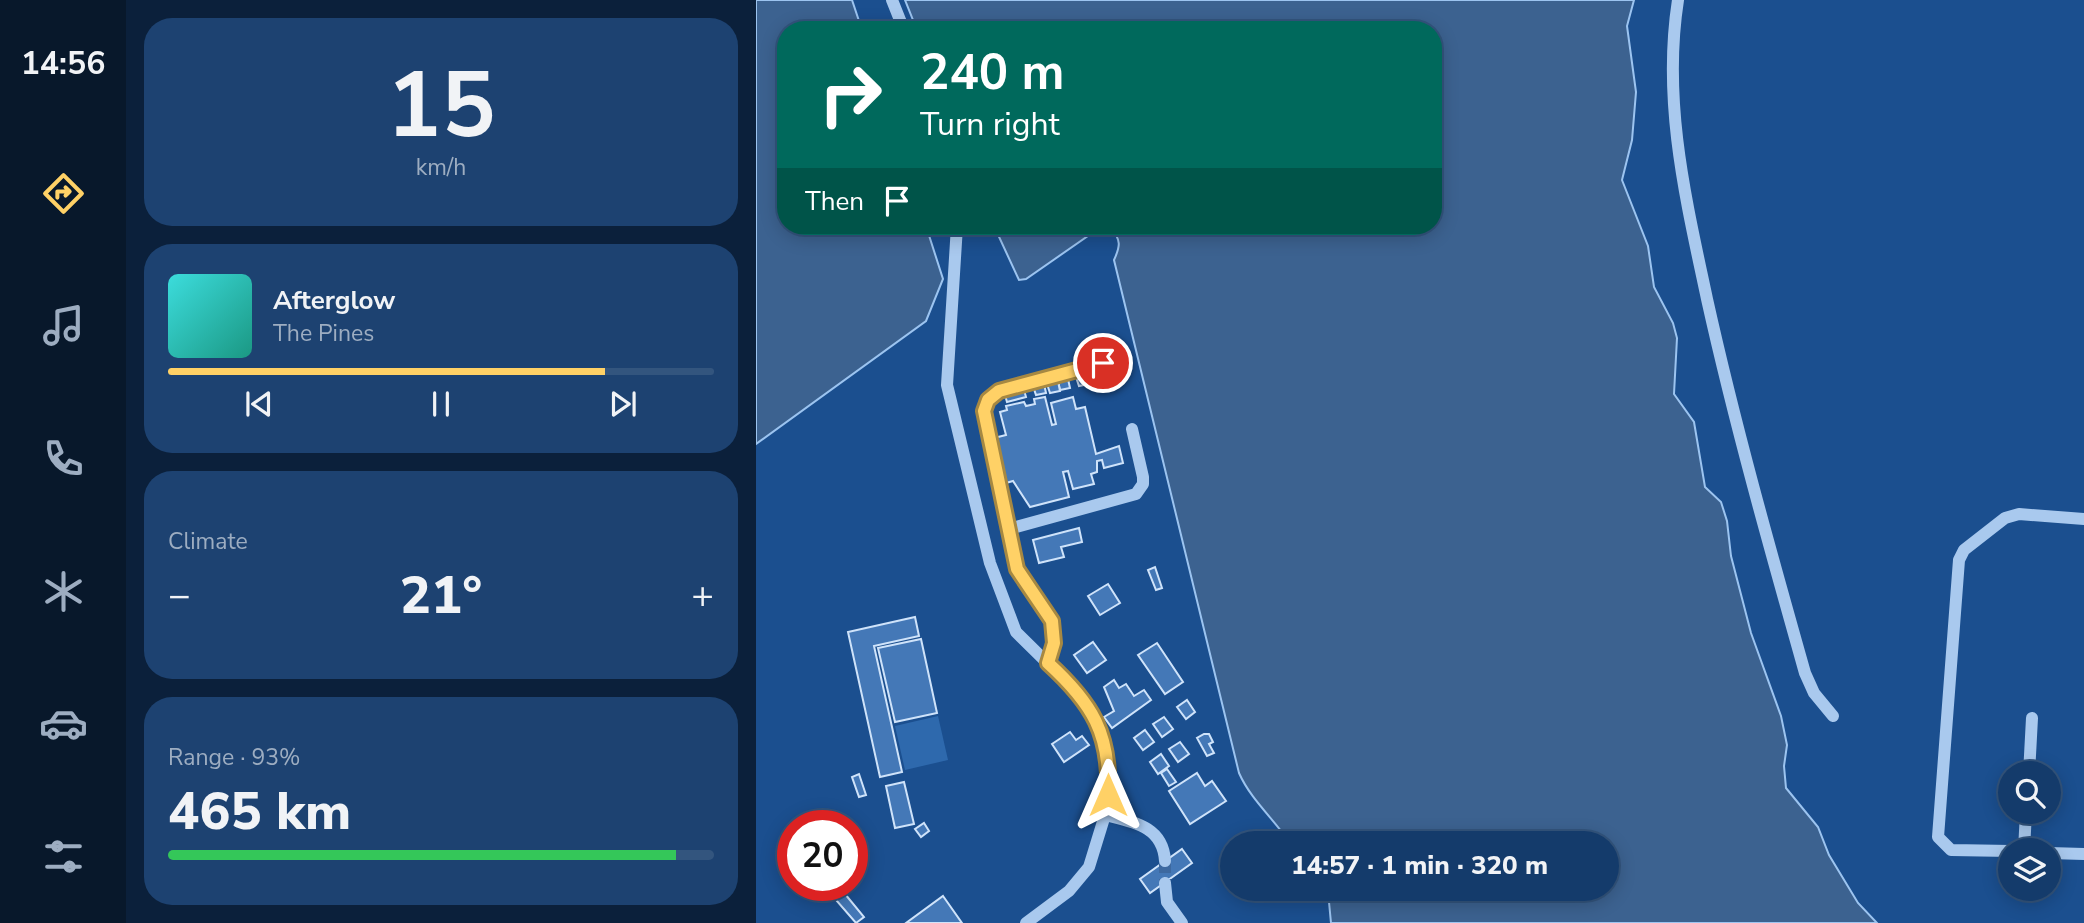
<!DOCTYPE html>
<meta charset="utf-8">
<style>
:root{--surface:#143b6b;--page:#1d4271;--text:#f1f3f6;--muted:#9dadc1;--line:#33557e;--accent:#ffd166}
body{margin:0;font-family:"Nunito Sans",sans-serif;background:var(--page);color:var(--text);height:100vh;display:flex;flex-direction:column;font-size:26px;white-space:nowrap}
*{box-sizing:border-box;margin:0}
p{font-size:23px;color:var(--muted)}
.icon{flex:none;width:38px;height:38px;fill:none;stroke:currentColor;stroke-width:2;stroke-linecap:round;stroke-linejoin:round}
.map{position:relative;flex:1;overflow:hidden}
.sheet{display:flex;flex-direction:column;gap:18px;padding:18px;background:#0b203b;width:630px}
.sheet>*{flex:none}
.hud{position:absolute;left:21px;top:21px;width:665px;height:214px;border-radius:28px;box-shadow:0 4px 18px #0003,0 0 0 2px var(--line);background:#00695c;color:#fff;overflow:hidden}
.buttons{position:absolute;left:1242px;top:761px;display:grid;gap:14px}
.buttons a{display:grid;place-items:center;width:63px;height:63px;border-radius:50%;background:var(--surface);box-shadow:0 4px 18px #0003,0 0 0 2px var(--line);font-size:35px}
.speed{position:absolute;left:21px;top:810px;display:flex;gap:14px;font-size:35px;font-weight:700;text-align:center}
.speed>*{display:grid;place-content:center;width:91px;height:91px;border-radius:50%;background:var(--surface);box-shadow:0 4px 18px #0003,0 0 0 2px var(--line);line-height:1}
.speed .limit{border:10px solid #d22;background:#fff;color:#111}
.pin{position:absolute;display:grid;place-items:center;width:60px;height:60px;color:#fff;margin:-30px;border:4px solid #fff;border-radius:50%;box-shadow:0 2px 7px #0007}
.me{position:absolute;width:77px;margin:-38px;rotate:0deg;stroke-linejoin:round;filter:drop-shadow(0 0 5px #0008)}
.turn{display:flex;align-items:center;gap:24px;height:147px;padding:0 28px;font-size:32px}
.turn .icon{width:91px;height:91px;stroke-width:2.5}
.turn b{display:block;font-size:49px;line-height:60px}
.then{display:flex;align-items:center;height:66px;padding:0 28px;background:#0003;gap:14px;font-size:26px}
.big{font-size:52px;font-weight:800;line-height:1.1}
.sheet .card{flex:1;display:flex;flex-direction:column;justify-content:center;gap:10px;min-width:0;padding:0 24px;border-radius:28px;background:var(--page)}
.sheet .dial{align-items:center;gap:0}
.dial b{font-size:91px;line-height:1}
.song{display:flex;align-items:center;gap:21px}
.cover{width:84px;height:84px;border-radius:10px;background:linear-gradient(135deg,hsl(180 70% 55%),hsl(170 70% 35%))}
.played{height:7px;border-radius:4px;background:linear-gradient(90deg,var(--accent) 80%,var(--line) 80%)}
.keys{display:flex;justify-content:space-around;direction:ltr}
.heat{display:flex;justify-content:space-between;align-items:center;font-size:38px;direction:ltr}
.charge{height:10px;border-radius:5px;background:linear-gradient(90deg,#34c759 93%,var(--line) 0)}
.trip{position:absolute;left:464px;top:831px;width:399px;height:70px;border-radius:35px;background:var(--surface);box-shadow:0 4px 18px #0003,0 0 0 2px var(--line);font-weight:800;line-height:70px;text-align:center}
main{display:flex;flex:1;min-height:0}
.tabs{display:flex;flex-direction:column;width:126px;justify-content:space-around;align-items:center;background:#08182b;color:var(--muted)}
.tabs .icon{width:49px;height:49px}
.tabs .on{color:var(--accent)}
.tabs b{font-size:32px;color:var(--text)}
.map>svg:first-child{display:block}
.green{fill:#2e69ad}
.water{fill:#3c6290;stroke:#9cc4f0;stroke-width:2}
.building{fill:#4478b7;stroke:#cfe3fa;stroke-width:2}
.lines{fill:none;stroke-linecap:round;stroke-linejoin:round}
.minor-tunnel{stroke:#3d69a0;stroke-width:12;stroke-dasharray:12 6;stroke-linecap:butt}
.minor{stroke:#a9c9ee;stroke-width:12}
.route-casing{stroke:#a68842;stroke-width:18}
.route{stroke:#ffd166;stroke-width:12}
</style>
<main>
<nav class="tabs">
<b>14:56</b>
<svg class="icon on" aria-label="directions" viewBox="0 0 24 24"><path d="M12 3l9 9-9 9-9-9zM9 14v-3h6M13 9l2 2-2 2"/></svg>
<svg class="icon" aria-label="music" viewBox="0 0 24 24"><path d="M9 18V5l10-2v13"/><circle cx="6" cy="18" r="3"/><circle cx="16" cy="16" r="3"/></svg>
<svg class="icon" aria-label="phone" viewBox="0 0 24 24"><path d="M5 4h4l2 5-3 2q2 4 5 5l2-3 5 2v4C11 20 4 13 5 4z"/></svg>
<svg class="icon" aria-label="climate" viewBox="0 0 24 24"><path d="M12 3v18M4 7l16 10M4 17L20 7"/></svg>
<svg class="icon" aria-label="car" viewBox="0 0 24 24"><path d="M5 17H2v-5l4-1 3-4h7l3 4 3 1v5h-3M9 17h6M6 11h13"/><circle cx="7" cy="17" r="2"/><circle cx="17" cy="17" r="2"/></svg>
<svg class="icon" aria-label="filters" viewBox="0 0 24 24"><path d="M4 7h16M4 17h16"/><circle cx="9" cy="7" r="2"/><circle cx="15" cy="17" r="2"/></svg>
</nav>
<section class="sheet">
<div class="card dial"><b>15</b><p>km/h</p></div>
<div class="card">
<div class="song"><i class="cover"></i><div><b>Afterglow</b><p>The Pines</p></div></div>
<div class="played"></div>
<div class="keys"><svg class="icon" aria-label="previous" viewBox="0 0 24 24"><path d="M18 5L8 12l10 7zM5 5v14"/></svg><svg class="icon" aria-label="pause" viewBox="0 0 24 24"><path d="M8 5v14M16 5v14"/></svg><svg class="icon" aria-label="next" viewBox="0 0 24 24"><path d="M6 5l10 7-10 7zM19 5v14"/></svg></div>
</div>
<div class="card"><p>Climate</p>
<div class="heat"><a>−</a><b class="big">21°</b><a>+</a></div>
</div>
<div class="card"><p>Range · 93%</p><b class="big">465 km</b><div class="charge"></div></div>
</section>
<div class="map">
<svg width="1328" height="923" viewBox="0 0 1328 923">
<rect width="100%" height="100%" fill="#1b4f8f"/>
<polygon class="green" points="182,716 192,760 149,770 139,726"/>
<g class="water">
<polygon points="0,0 96,0 106,30 30,30 30,226 170,226 187,279 170,321 0,444"/>
<path d="M149,0H878L871,26L880,92L876,140L866,180L892,246L898,287L917,323L921,338L918,394L938,422L949,487L965,502L971,521L975,556L995,633L1025,716L1031,745L1028,766L1030,788L1062,827L1073,855L1102,903L1121,923H575L573,902L566,889H850V844L534,843C518,819 495,800 483,773L358,260C364,247 366,239 354,229H342L270,279L263,280L238,226H677V30H161Z"/>
</g>
<g class="building">
<polygon points="331,374 333,384 323,386 320,377"/>
<polygon points="312,379 314,388 304,390 302,381"/>
<polygon points="302,381 304,391 294,393 291,384"/>
<polygon points="288,384 290,393 280,395 277,386"/>
<polygon points="268,390 270,397 251,402 249,395"/>
<polygon points="289,397 296,425 300,424 295,403 317,397 320,409 329,407 340,454 363,446 367,463 348,468 346,460 341,461 341,472 335,474 338,484 317,489 312,471 307,472 313,497 274,507 257,481 250,483 238,438 250,435 244,412 251,410 250,406 268,402 270,406 279,404 278,399"/>
<polygon points="323,528 326,542 305,547 308,557 283,563 277,540"/>
<polygon points="399,567 406,588 400,590 392,570"/>
<polygon points="352,584 364,603 344,615 332,596"/>
<polygon points="159,617 163,636 118,646 146,772 124,777 92,632"/>
<polygon points="165,639 181,713 139,722 122,648"/>
<polygon points="337,642 350,660 331,673 318,655"/>
<polygon points="401,643 427,682 409,694 382,655"/>
<polygon points="358,680 363,688 370,684 378,696 388,690 395,700 356,728 348,717 358,711 348,687"/>
<polygon points="431,700 439,712 430,719 421,707"/>
<polygon points="408,717 417,729 406,737 397,724"/>
<polygon points="389,730 398,742 387,750 378,738"/>
<polygon points="314,732 320,740 326,736 333,745 308,762 296,744"/>
<polygon points="448,734 453,734 457,742 453,744 458,753 451,756 441,738"/>
<polygon points="424,742 433,754 422,762 413,749"/>
<polygon points="405,754 413,766 402,774 394,762"/>
<polygon points="411,769 420,782 413,786 405,773"/>
<polygon points="441,773 449,786 456,781 470,801 434,824 413,791"/>
<polygon points="103,774 110,795 103,797 96,777"/>
<polygon points="148,782 158,824 139,828 130,786"/>
<polygon points="168,823 173,831 165,837 159,829"/>
<polygon points="426,849 436,863 394,893 384,879"/>
<polygon points="89,894 108,917 100,923 80,900"/>
<polygon points="187,896 206,923 150,923"/>
</g>
<g class="lines">
<polyline class="minor-tunnel" points="409,861 409,883"/>
<g class="minor">
<polyline points="136,0 148,30"/>
<path d="M922,0C906,102 930,200 951,299C979,425 1014,549 1049,673L1058,693L1077,716"/>
<polyline points="201,226 191,385 234,563 260,632 328,699 342,726 352,763 349,815 333,867 313,891 270,923"/>
<polyline points="253,529 380,494 387,484 387,477 376,429"/>
<polyline points="292,663 298,643 296,621 261,569 228,411 232,400 243,391 347,363"/>
<polyline points="1273,774 1276,718"/>
<path d="M349,815C377,822 407,826 409,861"/>
<polyline points="1268,850 1270,812"/>
<polyline points="1255,851 1195,850 1182,837 1203,560 1208,550 1249,518 1263,514 1328,519"/>
<polyline points="1293,853 1328,854"/>
<polyline points="409,883 411,902 426,923"/>
</g>
</g>
<g class="lines">
<defs>
<path id="route" d="M347,363L243,391L232,400L228,411L261,569L296,621L298,643L292,663C336,703 355,734 352,795"/>
</defs>
<use href="#route" class="route-casing"/>
<use href="#route" class="route"/>
</g>
</svg>
<div class="buttons">
<a><svg class="icon" aria-label="search" viewBox="0 0 24 24"><circle cx="10" cy="10" r="6"/><path d="M15 15l6 6"/></svg></a>
<a><svg class="icon" aria-label="layers" viewBox="0 0 24 24"><path d="M12 4l9 5-9 5-9-5zM3 14l9 5 9-5"/></svg></a>
</div>
<div class="speed"><div class="limit">20</div></div>
<div class="pin" style="left:347px;top:363px;background:#d93025"><svg class="icon" aria-label="arrive" viewBox="0 0 24 24"><path d="M6 21V4h12l-3 4 3 4H6"/></svg></div>
<svg class="me" style="left:352px;top:795px" viewBox="-20 -20 40 40"><path d="M0-17L14 15 0 8-14 15z" fill="#ffd166" stroke="#fff" stroke-width="4"/></svg>
<div class="trip">14:57 · 1 min · 320 m</div>
<div class="hud">
<div class="turn"><svg class="icon" aria-label="right" viewBox="0 0 24 24"><path d="M7 20v-9h11M14 6l5 5-5 5"/></svg><div><b>240 m</b>Turn right</div></div>
<div class="then">Then<svg class="icon" aria-label="arrive" viewBox="0 0 24 24"><path d="M6 21V4h12l-3 4 3 4H6"/></svg></div>
</div>
</div>
</main>
